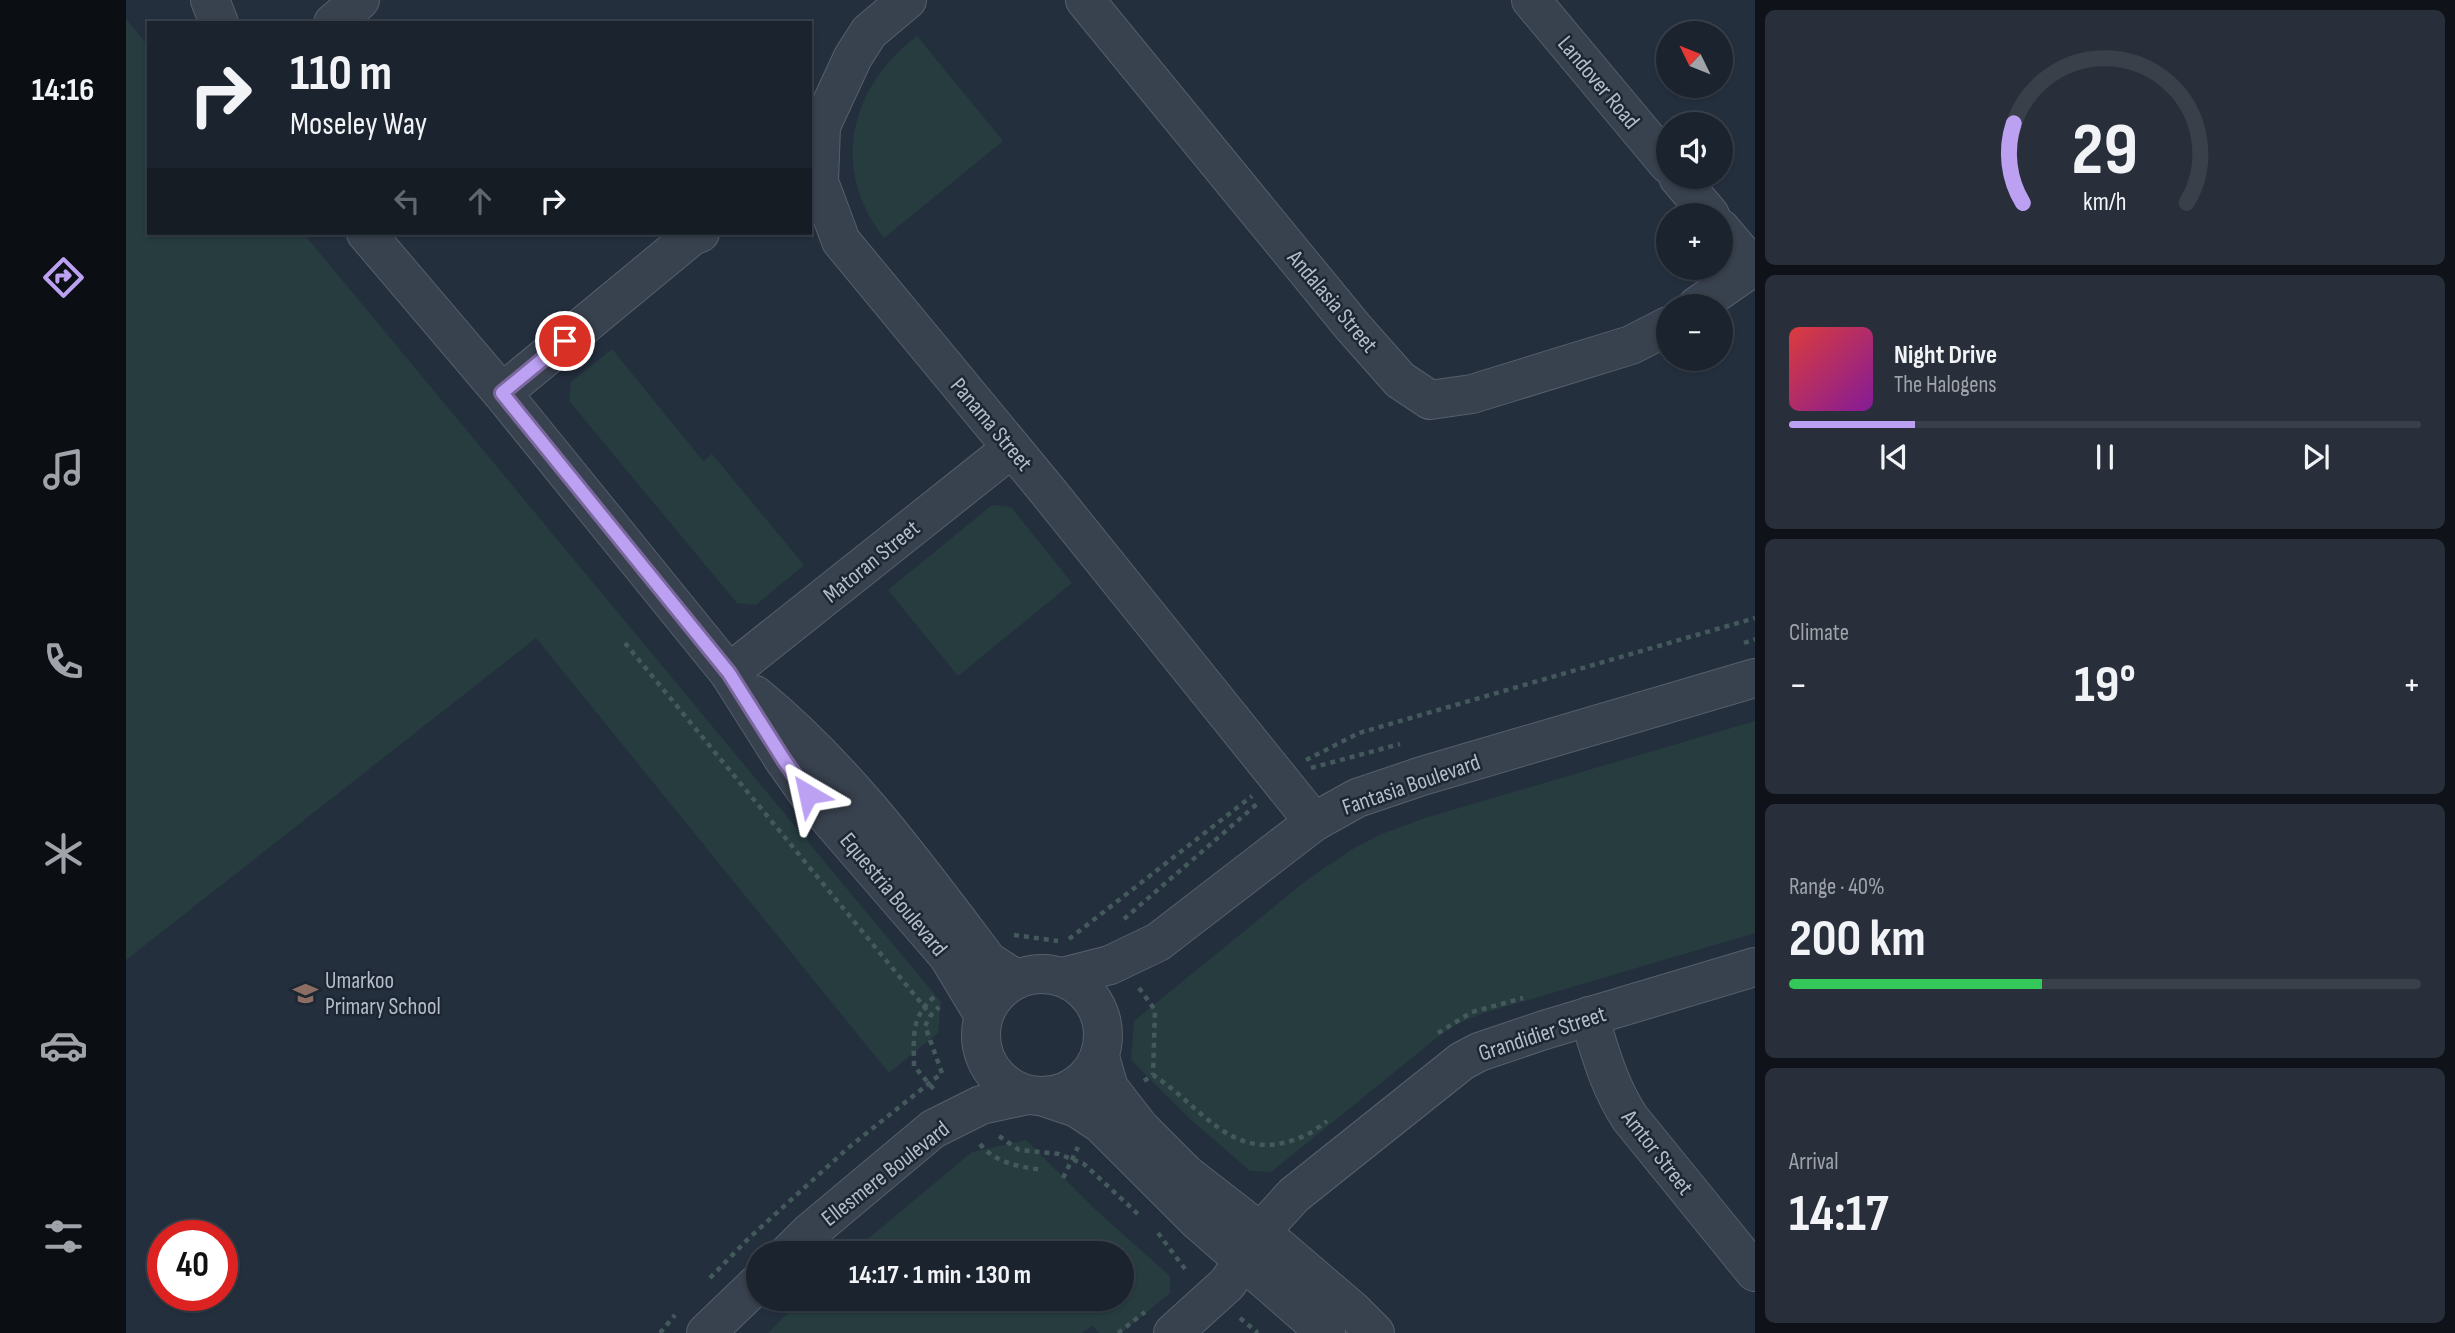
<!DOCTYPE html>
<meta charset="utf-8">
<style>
:root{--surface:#1b232e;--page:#282f3a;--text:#f1f3f6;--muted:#a0a4aa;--line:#39404a;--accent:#bca0f2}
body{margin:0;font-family:"Sofia Sans Condensed",sans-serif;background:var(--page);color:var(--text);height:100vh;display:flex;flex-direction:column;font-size:26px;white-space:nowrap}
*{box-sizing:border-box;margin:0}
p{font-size:23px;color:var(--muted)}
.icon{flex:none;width:38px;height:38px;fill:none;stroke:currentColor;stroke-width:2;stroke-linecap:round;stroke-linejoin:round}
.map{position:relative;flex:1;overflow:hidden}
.panel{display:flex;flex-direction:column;gap:10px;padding:10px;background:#0f1319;width:700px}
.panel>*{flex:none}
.guide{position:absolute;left:21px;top:21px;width:665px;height:214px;border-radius:0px;box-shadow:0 2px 5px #0004,0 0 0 2px var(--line);background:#1b232e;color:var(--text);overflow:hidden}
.needle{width:46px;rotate:313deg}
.buttons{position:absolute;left:1530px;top:21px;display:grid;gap:14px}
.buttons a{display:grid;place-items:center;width:77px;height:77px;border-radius:50%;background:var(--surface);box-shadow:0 2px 5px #0004,0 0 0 2px var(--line);font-size:35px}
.speed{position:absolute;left:21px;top:1220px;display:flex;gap:14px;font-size:35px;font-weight:700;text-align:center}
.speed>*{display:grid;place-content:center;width:91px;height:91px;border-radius:50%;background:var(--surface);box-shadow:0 2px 5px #0004,0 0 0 2px var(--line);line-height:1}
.speed .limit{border:10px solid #d22;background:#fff;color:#111}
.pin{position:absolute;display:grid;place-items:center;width:60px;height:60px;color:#fff;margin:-30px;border:4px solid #fff;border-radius:50%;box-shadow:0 2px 7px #0007}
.me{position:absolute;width:77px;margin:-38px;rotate:324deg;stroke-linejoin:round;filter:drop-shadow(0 0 5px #0008)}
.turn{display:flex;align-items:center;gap:24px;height:147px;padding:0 28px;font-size:32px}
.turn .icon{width:91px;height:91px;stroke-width:2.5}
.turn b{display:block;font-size:49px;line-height:60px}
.lanes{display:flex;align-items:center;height:66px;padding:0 28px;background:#0003;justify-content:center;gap:35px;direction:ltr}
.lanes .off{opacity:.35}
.big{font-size:52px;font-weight:700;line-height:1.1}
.panel .widget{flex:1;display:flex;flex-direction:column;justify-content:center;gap:10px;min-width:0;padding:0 24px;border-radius:10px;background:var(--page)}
.panel .dial{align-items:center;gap:0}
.dial svg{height:182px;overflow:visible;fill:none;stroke:var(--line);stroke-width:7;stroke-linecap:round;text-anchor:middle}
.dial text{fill:var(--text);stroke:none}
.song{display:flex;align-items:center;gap:21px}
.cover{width:84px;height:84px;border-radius:10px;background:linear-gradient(135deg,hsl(0 70% 55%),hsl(290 70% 35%))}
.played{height:7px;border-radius:4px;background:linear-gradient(90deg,var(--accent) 20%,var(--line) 20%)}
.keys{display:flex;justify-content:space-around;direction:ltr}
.heat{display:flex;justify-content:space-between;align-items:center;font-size:38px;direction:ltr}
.charge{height:10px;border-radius:5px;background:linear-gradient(90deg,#34c759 40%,var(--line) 0)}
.trip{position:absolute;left:620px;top:1241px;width:388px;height:70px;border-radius:35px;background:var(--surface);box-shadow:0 2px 5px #0004,0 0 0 2px var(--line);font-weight:700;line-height:70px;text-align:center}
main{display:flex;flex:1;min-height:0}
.tabs{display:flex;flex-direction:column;width:126px;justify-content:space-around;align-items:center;background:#0b0e12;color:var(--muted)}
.tabs .icon{width:49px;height:49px}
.tabs .active{color:var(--accent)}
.tabs b{font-size:32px;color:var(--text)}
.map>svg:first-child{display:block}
.green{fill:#263c3f}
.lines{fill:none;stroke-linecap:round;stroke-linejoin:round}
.minor-casing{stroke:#565f6c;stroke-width:40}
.path{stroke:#44595c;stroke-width:4.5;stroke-dasharray:5 5;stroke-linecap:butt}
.minor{stroke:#38414e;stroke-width:38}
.route-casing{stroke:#7a689d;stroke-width:18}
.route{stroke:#bca0f2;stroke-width:12}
.labels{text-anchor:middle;stroke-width:5;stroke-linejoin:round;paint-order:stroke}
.street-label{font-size:23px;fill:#b4bcc9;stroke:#1d2633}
.poi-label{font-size:23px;fill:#b4bcc9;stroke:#1d2633;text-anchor:start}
</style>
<main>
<nav class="tabs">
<b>14:16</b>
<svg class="icon active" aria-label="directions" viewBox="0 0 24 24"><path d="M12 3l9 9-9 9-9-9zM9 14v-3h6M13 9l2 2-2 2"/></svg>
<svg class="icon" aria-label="music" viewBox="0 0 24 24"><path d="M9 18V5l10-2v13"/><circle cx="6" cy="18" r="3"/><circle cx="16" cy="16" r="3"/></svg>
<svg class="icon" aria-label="phone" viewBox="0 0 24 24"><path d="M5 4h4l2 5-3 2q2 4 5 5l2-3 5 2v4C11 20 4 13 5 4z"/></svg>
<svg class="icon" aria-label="climate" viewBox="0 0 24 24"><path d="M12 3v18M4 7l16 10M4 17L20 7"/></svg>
<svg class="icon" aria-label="car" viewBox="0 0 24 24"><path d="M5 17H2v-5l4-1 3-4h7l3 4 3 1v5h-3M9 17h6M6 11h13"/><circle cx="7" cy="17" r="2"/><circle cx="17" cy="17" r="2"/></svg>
<svg class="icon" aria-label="filters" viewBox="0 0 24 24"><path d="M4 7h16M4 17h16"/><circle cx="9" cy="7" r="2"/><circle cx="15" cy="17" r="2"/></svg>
</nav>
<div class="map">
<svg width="1629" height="1333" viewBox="0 0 1629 1333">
<rect width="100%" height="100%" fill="#242f3e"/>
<g class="green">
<polygon points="0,19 23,47 23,233 177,233 815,1002 812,1033 763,1073 410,638 0,960"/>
<path d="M791,36L877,141L758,238C703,168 724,87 791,36Z"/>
<polygon points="486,349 577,461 586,454 678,565 630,605 611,603 443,401 445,382"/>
<polygon points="866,505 885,507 946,583 832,676 762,590"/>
<polygon points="1629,721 1629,933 1358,1013 1333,1023 1313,1036 1145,1172 1124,1171 1064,1119 1005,1060 1008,1021 1182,879 1225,850 1253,835 1299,818"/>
<polygon points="900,1140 971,1211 1044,1276 1044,1293 995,1333 973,1333 966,1325 956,1333 642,1333 676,1299 996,1298 996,1253 725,1253 846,1152"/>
</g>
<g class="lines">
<defs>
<g id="minor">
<polyline points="84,0 93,23"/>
<polyline points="781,0 743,32 727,57 695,126 693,182 715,241 920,489 1188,822"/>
<polyline points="959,0 1227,327 1274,380 1304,400 1346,394 1505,345 1542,326"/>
<polyline points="1405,0 1542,164"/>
<polyline points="207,23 234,0"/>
<polyline points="1552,177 1584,215"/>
<polyline points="1594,228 1629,269"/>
<polyline points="240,233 376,393 603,673 658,760 682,794 822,956 857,1014"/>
<polyline points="1571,306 1627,267"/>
<polyline points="376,393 566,236 574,233"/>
<polyline points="603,673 886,448"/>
<path d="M629,695C721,770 791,867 862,961L890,979"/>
<circle cx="916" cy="1035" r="61"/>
<polyline points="937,977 984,965 1032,942 1188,822 1231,798 1296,776 1629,678"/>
<path d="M1463,1016C1474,1052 1483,1086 1504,1118L1629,1272"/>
<polyline points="974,1057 983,1088 1014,1128 1060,1174 1136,1233 1226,1310 1249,1333"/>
<polyline points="915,1096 951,1108 975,1124 1072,1221 1200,1333"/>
<polyline points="663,1253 684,1232 807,1129 855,1105 902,1095"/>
<polyline points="580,1333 632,1283"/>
<polyline points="1047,1333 1101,1284 1147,1218 1168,1195 1336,1061 1353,1052 1418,1030 1629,967"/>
</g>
</defs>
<use href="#minor" class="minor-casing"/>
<g class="path">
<polyline points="499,643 805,1015"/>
<polyline points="1618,643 1629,639"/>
<polyline points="1180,760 1233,733 1629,618"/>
<polyline points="1185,768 1274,744"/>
<polyline points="998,919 1131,804"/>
<polyline points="888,935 932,941"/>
<polyline points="943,939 1126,796"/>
<polyline points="1013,988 1029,1010 1027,1075"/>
<path d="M808,997C784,1018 788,1037 788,1066L810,1092"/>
<polyline points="1312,1033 1346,1012 1397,998"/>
<path d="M1018,1081L1027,1075C1076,1106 1106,1165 1173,1138C1183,1135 1193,1127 1201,1121"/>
<polyline points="873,1136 893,1150 933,1154 958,1164 1013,1215"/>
<path d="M854,1144C869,1163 894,1167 917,1170"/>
<polyline points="937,1178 952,1147"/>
<polyline points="1032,1233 1062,1273"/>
<polyline points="584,1278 622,1239 722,1148 816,1073 799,1026 805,1015 813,1007"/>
<polyline points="1114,1318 1132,1333"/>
<polyline points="534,1333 549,1315"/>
<polyline points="992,1333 1019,1312"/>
</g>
<use href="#minor" class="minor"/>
</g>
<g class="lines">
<defs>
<polyline id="route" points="439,341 376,393 603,673 658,760 682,794"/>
</defs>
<use href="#route" class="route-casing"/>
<use href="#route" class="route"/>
</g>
<defs>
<symbol id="school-bare" viewBox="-9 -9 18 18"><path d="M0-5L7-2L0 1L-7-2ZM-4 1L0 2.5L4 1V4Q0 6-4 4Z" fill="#8d6e63" stroke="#1d2633" stroke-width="2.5" paint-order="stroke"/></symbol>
</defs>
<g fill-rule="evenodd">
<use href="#school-bare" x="162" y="976" width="35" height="35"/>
</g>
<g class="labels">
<g class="street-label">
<text transform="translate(1473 82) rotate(50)" y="8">Landover Road</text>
<text transform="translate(1207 301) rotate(50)" y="8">Andalasia Street</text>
<text transform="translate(866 424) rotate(50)" y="8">Panama Street</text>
<text transform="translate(745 561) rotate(-39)" y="8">Matoran Street</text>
<text transform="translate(1285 784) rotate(-19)" y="8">Fantasia Boulevard</text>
<text transform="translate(768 894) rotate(50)" y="8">Equestria Boulevard</text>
<text transform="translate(1416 1033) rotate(-18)" y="8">Grandidier Street</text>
<text transform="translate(1532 1152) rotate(52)" y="8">Amtor Street</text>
<text transform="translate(759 1173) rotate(-38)" y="8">Ellesmere Boulevard</text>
</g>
<g class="poi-label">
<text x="199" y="988">Umarkoo<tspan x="199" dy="26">Primary School</tspan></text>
</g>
</g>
</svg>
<div class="buttons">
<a><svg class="needle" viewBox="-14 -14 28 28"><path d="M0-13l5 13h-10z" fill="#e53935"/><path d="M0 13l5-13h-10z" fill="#a0a4aa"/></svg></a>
<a><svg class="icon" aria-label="sound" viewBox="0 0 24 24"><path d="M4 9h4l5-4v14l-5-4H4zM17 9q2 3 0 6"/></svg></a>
<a>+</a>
<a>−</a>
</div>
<div class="speed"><div class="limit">40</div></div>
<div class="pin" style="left:439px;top:341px;background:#d93025"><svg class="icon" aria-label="arrive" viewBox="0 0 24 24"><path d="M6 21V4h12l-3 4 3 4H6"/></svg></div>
<svg class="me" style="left:682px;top:794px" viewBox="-20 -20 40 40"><path d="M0-17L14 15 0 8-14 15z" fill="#bca0f2" stroke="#fff" stroke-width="4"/></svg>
<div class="trip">14:17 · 1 min · 130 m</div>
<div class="guide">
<div class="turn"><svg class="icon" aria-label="right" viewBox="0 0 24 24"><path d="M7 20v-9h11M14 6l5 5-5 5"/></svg><div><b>110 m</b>Moseley Way</div></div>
<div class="lanes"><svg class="icon off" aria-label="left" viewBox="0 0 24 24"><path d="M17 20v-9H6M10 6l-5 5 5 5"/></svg><svg class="icon off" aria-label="ahead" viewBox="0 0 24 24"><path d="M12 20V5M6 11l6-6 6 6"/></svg><svg class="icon" aria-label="right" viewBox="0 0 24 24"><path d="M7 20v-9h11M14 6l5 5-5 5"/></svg></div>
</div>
</div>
<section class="panel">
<div class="widget dial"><svg viewBox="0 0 100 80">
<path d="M14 69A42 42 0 1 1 86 69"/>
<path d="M14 69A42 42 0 0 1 10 34" stroke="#bca0f2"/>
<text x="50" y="56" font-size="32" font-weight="700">29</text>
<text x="50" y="72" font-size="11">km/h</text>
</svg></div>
<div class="widget">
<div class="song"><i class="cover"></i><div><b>Night Drive</b><p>The Halogens</p></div></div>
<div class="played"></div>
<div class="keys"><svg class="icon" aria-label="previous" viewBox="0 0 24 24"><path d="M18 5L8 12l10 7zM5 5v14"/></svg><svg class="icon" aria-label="pause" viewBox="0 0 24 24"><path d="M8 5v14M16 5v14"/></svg><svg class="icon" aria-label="next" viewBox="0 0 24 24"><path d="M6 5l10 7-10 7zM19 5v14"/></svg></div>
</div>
<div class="widget"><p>Climate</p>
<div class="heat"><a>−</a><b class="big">19°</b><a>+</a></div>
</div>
<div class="widget"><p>Range · 40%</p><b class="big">200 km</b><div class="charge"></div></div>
<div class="widget"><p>Arrival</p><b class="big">14:17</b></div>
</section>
</main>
